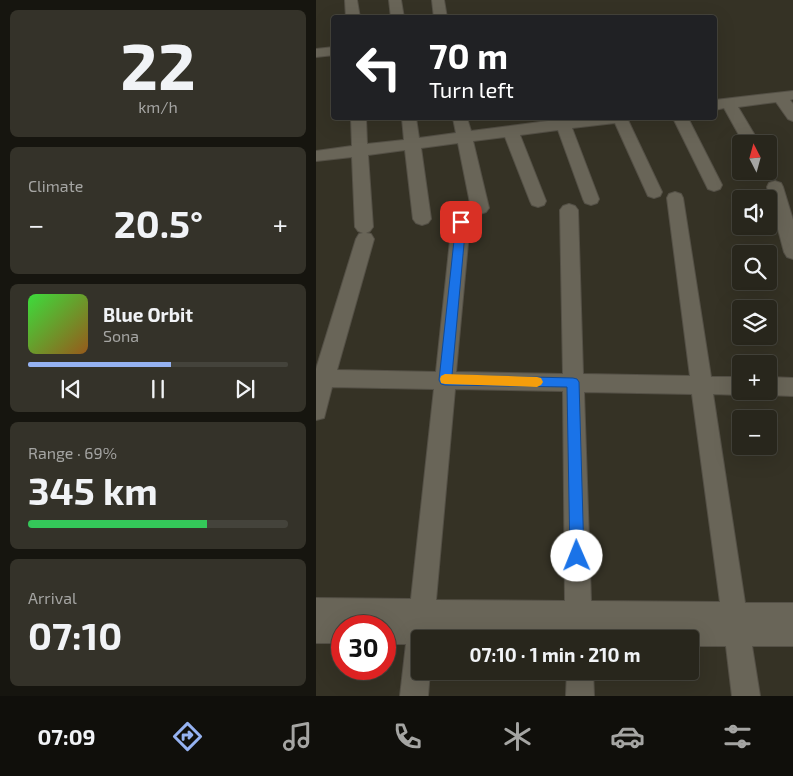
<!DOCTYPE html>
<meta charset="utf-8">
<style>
:root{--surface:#28261c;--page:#343229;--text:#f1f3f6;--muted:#a5a5a3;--line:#44433b;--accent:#95b2f1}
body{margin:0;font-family:"Exo 2",sans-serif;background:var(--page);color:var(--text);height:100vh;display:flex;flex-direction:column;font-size:19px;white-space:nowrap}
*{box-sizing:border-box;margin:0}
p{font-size:16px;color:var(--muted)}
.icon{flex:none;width:28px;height:28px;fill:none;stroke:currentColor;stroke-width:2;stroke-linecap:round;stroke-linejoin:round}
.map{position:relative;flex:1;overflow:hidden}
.sheet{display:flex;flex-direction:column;gap:10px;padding:10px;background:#16150f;width:316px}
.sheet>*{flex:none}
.top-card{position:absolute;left:15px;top:15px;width:386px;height:105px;border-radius:5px;box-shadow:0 5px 20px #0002,0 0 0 1px var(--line);background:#202124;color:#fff;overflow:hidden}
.needle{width:32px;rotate:354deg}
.tools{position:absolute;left:416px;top:135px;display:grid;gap:10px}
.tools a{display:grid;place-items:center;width:45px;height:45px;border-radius:5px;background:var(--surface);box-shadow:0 5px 20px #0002,0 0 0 1px var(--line);font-size:25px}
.speed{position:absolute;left:15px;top:615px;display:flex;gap:10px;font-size:25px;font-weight:700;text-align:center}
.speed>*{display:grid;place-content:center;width:65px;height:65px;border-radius:50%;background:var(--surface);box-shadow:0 5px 20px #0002,0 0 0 1px var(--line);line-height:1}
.speed .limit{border:8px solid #d22;background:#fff;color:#111}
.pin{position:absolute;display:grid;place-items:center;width:42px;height:42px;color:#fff;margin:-21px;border-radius:10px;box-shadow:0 2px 8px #0006}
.me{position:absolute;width:55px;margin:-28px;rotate:359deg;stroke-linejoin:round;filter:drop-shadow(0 0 4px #0008)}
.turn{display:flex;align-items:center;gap:18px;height:105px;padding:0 15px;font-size:22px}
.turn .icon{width:65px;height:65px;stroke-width:2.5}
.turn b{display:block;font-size:35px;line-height:42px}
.big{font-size:38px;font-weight:700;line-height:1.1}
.sheet .tile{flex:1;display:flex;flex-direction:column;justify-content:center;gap:8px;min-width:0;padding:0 18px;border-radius:8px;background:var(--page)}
.sheet .dial{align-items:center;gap:0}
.dial b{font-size:65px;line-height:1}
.song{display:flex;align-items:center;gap:15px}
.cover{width:60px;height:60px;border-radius:8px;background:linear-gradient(135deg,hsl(120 70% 55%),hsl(30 70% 35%))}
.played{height:5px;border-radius:2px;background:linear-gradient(90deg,var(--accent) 55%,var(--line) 55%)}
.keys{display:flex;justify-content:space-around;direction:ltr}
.heat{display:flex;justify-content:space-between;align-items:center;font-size:28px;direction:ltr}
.charge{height:8px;border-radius:4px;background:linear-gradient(90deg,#34c759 69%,var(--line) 0)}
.trip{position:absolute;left:95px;top:630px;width:288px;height:50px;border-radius:5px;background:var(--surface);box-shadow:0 5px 20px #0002,0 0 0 1px var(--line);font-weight:700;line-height:50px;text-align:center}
.dock{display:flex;height:80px;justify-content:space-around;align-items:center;background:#100f0b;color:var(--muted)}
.dock .icon{width:35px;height:35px}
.dock .current{color:var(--accent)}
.dock b{font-size:22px;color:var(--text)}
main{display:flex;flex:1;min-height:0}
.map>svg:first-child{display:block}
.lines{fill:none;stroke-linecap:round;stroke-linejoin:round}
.minor-casing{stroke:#545046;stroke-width:2}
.minor{fill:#696558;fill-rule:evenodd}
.route{fill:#1a73e8;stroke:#114b97}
.slow{fill:#f59e0b}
</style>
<main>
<section class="sheet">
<div class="tile dial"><b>22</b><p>km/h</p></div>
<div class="tile"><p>Climate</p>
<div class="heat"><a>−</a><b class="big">20.5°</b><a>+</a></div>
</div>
<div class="tile">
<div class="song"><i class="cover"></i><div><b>Blue Orbit</b><p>Sona</p></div></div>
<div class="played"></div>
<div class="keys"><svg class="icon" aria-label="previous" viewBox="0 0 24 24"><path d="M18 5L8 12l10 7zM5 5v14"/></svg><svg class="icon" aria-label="pause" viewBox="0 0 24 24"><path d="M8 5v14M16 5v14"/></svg><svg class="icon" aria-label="next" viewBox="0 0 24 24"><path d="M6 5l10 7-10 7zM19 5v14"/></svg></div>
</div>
<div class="tile"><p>Range · 69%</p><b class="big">345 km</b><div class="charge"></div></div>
<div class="tile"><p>Arrival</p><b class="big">07:10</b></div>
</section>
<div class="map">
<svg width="477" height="696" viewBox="0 0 477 696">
<rect width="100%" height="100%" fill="#353225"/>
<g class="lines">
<defs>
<g id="minor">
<polygon points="29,0 41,0 44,18 30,18"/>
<polygon points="73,0 85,0 88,18 75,18"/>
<polygon points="116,0 128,0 131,18 118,18"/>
<polygon points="18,47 18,55 0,57 0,49"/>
<polygon points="477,91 477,99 474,100 477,104 477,121 472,119 460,102 422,107 444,144 428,144 408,108 399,110 399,100"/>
<path d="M35,118H50L51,144L88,140L86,118H100L103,138L140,133L137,118H151L155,131L247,119L311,118L346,192L344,196L338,198L332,196L299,123L256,128L283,199L281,203L275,205L269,203L267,199L242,130L204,135L230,201L228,205L222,207L216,205L214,201L189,137L157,141L173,208L170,212L164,214L158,212L155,208L142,143L105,148L115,219L112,223L106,225L100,223L97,219L89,150L52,155L57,227L54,231L50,233L55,234L58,239L21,370L120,372L136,222L139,218L145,216L151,218L154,222L140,372L247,374L244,210L247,206L253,204L259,206L262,210L267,374L374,376L351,198L353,194L359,192L365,194L367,198L395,377H425V391H433L425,395L397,394L429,603H477V646H436L444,696H416L410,646H374V639H104V671H114L112,696H84L90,644H69V626L37,624V626H26V643H0V598L95,599L118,389L16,387L8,418L0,420V369L40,239L43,234L47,233L42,231L39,227L36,157L0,161V151L36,146ZM139,389L247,391L249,601L120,600ZM268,392L376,394L404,602L275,601Z"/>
<polygon points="357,118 372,118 406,185 404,189 398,191 392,189"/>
<polygon points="459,181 465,183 467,187 477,220 477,259 471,257 468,252 451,187 453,183"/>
<polygon points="452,377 477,378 477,396 452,395 445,392 452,391"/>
<polygon points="251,671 277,671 278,696 250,696"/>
</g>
</defs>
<use href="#minor" class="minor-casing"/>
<use href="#minor" class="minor"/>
</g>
<polygon class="route" points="145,219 150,222 136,375 257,378 261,379 263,382 268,556 266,561 261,563 256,561 254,556 251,387 129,385 125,384 123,380 140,222"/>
<polygon class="slow" points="129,374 221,377 225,378 227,382 225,385 221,387 129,384 125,383 124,379 125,376"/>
</svg>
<div class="tools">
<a><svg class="needle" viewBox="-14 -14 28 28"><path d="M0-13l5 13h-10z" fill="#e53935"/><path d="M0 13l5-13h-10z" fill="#a5a5a3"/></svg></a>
<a><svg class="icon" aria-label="sound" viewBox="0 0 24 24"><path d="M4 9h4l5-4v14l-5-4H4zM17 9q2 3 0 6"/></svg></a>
<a><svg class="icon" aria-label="search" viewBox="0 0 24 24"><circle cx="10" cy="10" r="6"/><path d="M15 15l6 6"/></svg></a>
<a><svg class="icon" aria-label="layers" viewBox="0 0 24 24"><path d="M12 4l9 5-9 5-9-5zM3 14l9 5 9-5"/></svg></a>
<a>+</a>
<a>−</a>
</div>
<div class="speed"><div class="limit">30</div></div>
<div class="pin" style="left:145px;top:222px;background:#d93025"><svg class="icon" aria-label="arrive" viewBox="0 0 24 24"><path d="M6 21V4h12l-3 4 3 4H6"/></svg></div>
<svg class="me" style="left:261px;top:556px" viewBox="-20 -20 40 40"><circle r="19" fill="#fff"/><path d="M0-13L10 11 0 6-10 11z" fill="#1a73e8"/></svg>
<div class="trip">07:10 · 1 min · 210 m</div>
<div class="top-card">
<div class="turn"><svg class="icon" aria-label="left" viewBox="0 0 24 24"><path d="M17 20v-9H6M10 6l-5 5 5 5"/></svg><div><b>70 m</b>Turn left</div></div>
</div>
</div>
</main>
<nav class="dock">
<b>07:09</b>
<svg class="icon current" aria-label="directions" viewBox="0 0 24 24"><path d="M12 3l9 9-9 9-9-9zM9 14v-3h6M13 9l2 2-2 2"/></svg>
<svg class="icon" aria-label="music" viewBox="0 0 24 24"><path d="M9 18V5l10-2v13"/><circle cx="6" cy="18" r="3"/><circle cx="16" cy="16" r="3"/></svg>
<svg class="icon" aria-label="phone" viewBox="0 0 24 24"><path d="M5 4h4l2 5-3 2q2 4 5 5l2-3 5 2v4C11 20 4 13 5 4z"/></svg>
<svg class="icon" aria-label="climate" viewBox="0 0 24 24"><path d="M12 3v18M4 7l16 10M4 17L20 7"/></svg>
<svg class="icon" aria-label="car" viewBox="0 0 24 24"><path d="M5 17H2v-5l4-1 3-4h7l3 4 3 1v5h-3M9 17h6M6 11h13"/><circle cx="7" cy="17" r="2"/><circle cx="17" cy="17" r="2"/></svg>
<svg class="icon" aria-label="filters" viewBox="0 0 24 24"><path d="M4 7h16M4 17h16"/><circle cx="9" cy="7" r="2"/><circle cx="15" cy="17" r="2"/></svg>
</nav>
